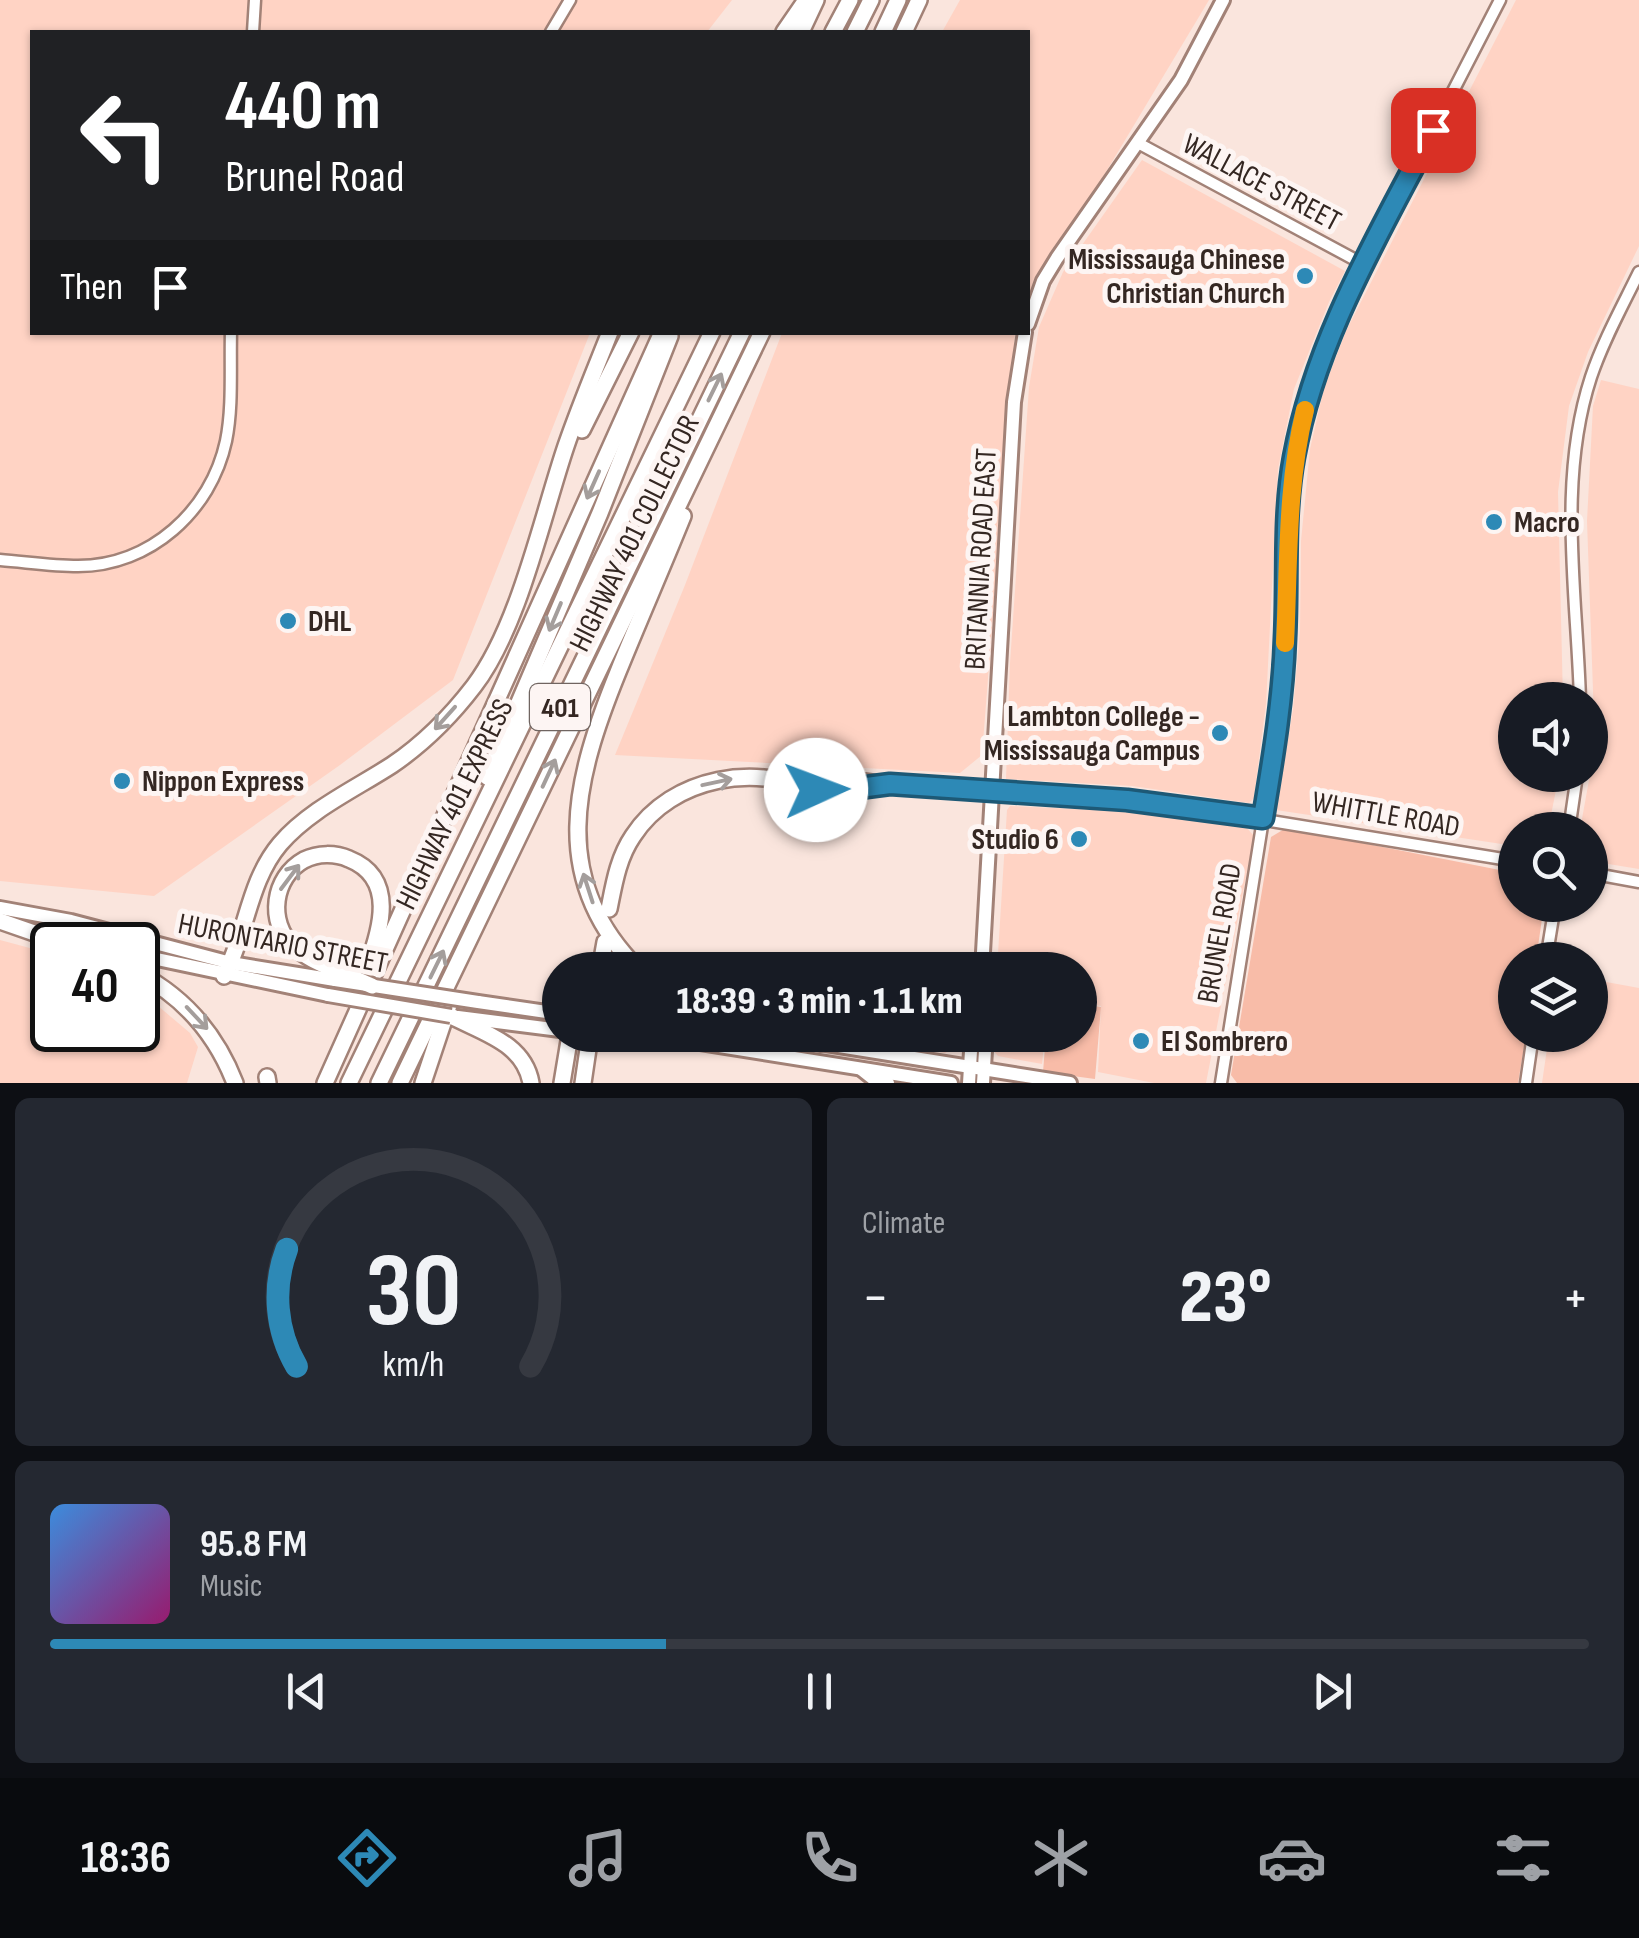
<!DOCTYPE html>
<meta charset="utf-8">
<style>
:root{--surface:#171b24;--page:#242831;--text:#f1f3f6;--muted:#9ea1a6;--line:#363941;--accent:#2d89b6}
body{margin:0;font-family:"Sofia Sans Condensed",sans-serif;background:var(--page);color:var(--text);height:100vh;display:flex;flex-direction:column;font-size:38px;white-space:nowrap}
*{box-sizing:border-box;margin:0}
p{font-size:32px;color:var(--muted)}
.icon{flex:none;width:55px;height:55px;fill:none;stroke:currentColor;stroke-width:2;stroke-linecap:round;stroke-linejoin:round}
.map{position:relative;height:1083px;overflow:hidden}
.drawer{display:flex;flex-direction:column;gap:15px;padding:15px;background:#0d0f14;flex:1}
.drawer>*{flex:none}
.top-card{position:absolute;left:30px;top:30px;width:1000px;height:305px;border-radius:0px;box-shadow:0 2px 8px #0004;background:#202124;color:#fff;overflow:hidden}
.tools{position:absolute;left:1498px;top:682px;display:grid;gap:20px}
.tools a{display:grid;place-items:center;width:110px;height:110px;border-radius:50%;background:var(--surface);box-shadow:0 2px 8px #0004;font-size:50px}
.speed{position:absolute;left:30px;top:922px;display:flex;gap:20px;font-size:50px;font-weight:700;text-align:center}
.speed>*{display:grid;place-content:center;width:130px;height:130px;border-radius:50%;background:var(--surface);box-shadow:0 2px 8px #0004;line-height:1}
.speed .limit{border:5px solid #111;border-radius:15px;background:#fff;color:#111}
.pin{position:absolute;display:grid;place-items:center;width:85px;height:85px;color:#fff;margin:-42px;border-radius:20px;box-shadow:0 5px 15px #0006}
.me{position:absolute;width:110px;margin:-55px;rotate:88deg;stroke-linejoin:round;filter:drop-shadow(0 0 8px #0008)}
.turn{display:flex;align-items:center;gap:35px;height:210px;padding:0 30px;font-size:45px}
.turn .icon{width:130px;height:130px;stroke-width:2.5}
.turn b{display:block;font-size:70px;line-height:85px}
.then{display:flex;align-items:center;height:95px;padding:0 30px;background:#0003;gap:20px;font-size:38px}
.big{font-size:75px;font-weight:800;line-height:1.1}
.drawer .card{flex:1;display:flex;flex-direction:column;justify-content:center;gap:15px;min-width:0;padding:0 35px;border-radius:15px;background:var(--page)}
.drawer .dial{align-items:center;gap:0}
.dial svg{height:260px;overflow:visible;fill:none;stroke:var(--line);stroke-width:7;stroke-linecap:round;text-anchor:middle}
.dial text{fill:var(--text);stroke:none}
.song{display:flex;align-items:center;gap:30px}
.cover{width:120px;height:120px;border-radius:15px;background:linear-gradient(135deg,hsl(210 70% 55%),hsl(320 70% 35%))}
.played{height:10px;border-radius:5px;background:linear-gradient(90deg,var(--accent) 40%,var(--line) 40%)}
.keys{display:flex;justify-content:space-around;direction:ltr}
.heat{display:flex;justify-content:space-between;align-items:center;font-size:55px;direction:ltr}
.drawer .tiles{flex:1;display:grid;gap:15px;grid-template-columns:1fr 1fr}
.card:last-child{grid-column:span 2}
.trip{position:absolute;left:542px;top:952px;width:555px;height:100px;border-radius:50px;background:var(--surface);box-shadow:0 2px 8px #0004;font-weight:800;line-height:100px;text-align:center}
.dock{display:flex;height:160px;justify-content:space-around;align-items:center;background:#090b0e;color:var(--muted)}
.dock .icon{width:70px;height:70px}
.dock .active{color:var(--accent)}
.dock b{font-size:45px;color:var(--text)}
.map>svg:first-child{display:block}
.built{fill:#ffd3c4}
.green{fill:#f8bca8}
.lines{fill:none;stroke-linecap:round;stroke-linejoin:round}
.minor-casing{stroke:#a28277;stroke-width:15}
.major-casing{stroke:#a28277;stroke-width:18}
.highway-casing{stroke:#a28277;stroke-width:20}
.minor{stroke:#fff;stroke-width:10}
.major{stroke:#fff;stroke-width:12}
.highway{stroke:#fff;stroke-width:15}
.major-bridge-casing{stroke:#a28277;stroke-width:18;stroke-linecap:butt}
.highway-bridge-casing{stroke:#a28277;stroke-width:20;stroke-linecap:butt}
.major-bridge{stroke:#fff;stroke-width:12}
.highway-bridge{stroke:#fff;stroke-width:15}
.oneway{stroke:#a49e9c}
.route-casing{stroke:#1d5976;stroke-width:25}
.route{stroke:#2d89b6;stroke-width:18}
.slow{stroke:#f59e0b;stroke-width:18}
.poi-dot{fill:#2d89b6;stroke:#fdf5f3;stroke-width:4}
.labels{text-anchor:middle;stroke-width:10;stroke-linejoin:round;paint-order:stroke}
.shield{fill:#fdf5f3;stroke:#706561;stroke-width:2.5}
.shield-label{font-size:28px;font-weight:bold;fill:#342722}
.street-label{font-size:30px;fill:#342722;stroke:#fdf5f3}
.poi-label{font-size:30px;font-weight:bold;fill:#342722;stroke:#fdf5f3;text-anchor:start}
</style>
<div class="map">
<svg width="1639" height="1083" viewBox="0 0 1639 1083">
<rect width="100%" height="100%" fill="#fae5dd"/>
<g class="built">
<polygon points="0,0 732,0 707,32 32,32 32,332 590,333 453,680 340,765 154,896 0,881"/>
<polygon points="960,0 1209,0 1028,302 1028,32 942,32"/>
<polygon points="1516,0 1639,0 1639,246 1588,352 1569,406 1558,492 1563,700 1515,700 1515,775 1559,775 1548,830 1515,830 1515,846 1276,810 1293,710 1300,631 1301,541 1310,449 1324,388 1346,331"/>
<polygon points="1142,160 1345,271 1329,302 1294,389 1278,469 1266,704 1254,798 1249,803 1132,786 1006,779 1010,663 1029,387 1039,327 1063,272"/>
<polygon points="782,333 1015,333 982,755 960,773 615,755 685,585"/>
<polygon points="1601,380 1639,389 1639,869 1590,861 1590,830 1580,830 1595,747 1587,521 1593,406"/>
<polygon points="1010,806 1117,811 1246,827 1254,836 1206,1083 1154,1083 1098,1072 1101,1006 1080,1003 1080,970 997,970 1007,810"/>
<polygon points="0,940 52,954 52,1030 138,1030 138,989 190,1033 198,1047 187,1083 0,1083"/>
<polygon points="1590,979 1639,988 1639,1083 1542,1083 1549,1035 1590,1035"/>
<polygon points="887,1035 959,1035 958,1046 945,1053 887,1043"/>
<polygon points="993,1035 1045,1035 1042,1064 998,1056 992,1049"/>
</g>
<g class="green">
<polygon points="1286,828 1515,873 1515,905 1544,905 1536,960 1515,960 1515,1035 1526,1035 1518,1083 1237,1083 1231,1075 1271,837"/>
<polygon points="1080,1004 1101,1007 1095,1079 1043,1072 1046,1035 1080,1035"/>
</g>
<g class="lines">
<defs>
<g id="minor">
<polyline points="253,32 255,0"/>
<polyline points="551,32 570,0"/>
<polyline points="1138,143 1363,264"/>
<path d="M0,560C26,562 52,566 78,566C150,566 211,511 226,441C233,407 230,367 231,332"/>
<path d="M1580,700C1577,594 1557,481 1591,377C1603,341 1622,307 1639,272"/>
<circle cx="832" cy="781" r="17"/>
<polyline points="844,770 853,778 891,783 1167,804 1515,861"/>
<polyline points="1569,830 1577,775"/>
<polyline points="1590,873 1639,882"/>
<polyline points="1546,960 1555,905"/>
<polyline points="1221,1083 1282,700 1288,507 1293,459 1313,378 1331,328 1500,0"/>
<polyline points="1526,1083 1533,1035"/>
</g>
<g id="major">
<polyline points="1028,324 1043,281 1057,258 1181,80 1223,0"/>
<polyline points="0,908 71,921 231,963 335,980"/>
<polyline points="61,936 96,945"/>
<polyline points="138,955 328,995"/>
<polyline points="982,970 1014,402 1025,332"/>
<polyline points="478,1002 560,1014"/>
<polyline points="458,1017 560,1030"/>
<polyline points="616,1035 688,1041 951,1083"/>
<polyline points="748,1035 820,1043 1070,1083"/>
<polyline points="861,1069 876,1081 888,1083"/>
<polyline points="969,1083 972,1035"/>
<polyline points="983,1083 986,1035"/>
</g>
<g id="highway">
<polyline points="784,32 806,0"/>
<polyline points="801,32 816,0"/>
<polyline points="833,32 850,0"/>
<polyline points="855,32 871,0"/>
<polyline points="883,32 898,0"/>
<polyline points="904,32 919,0"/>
<polyline points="582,430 631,332"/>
<polyline points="487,777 600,513 670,336"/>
<path d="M609,909C614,884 618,858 633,836C672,776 758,762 820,794"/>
<polyline points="0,921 69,945"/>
<polyline points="600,970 605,942"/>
<path d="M639,970C547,879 575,778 618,672C639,620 662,568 683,516"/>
<path d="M340,972C324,965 306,958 293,946C267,922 273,877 304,860C318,853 335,853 349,859C397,878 381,930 367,967"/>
<path d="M138,973C184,997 216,1034 235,1083"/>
<path d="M224,976C247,933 248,882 280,844C309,810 355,789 392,765C423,744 451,716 474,686C519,627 542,517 566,446C579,408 595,370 610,332"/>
<path d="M451,1016C483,1033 524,1043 531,1083"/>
<polyline points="792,1035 820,1043"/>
<polyline points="267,1077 268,1083"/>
<polyline points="325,1083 662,332"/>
<polyline points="349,1083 712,332"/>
<polyline points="379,1083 742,332"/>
<polyline points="400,1083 762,332"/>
<polyline points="423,1083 450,1002"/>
<polyline points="562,1083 570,1035"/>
<polyline points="583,1083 588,1049"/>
</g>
</defs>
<use href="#minor" class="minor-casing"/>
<use href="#major" class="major-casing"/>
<use href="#highway" class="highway-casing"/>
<use href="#minor" class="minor"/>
<use href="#major" class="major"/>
<use href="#highway" class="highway"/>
<defs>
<g id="major-bridge">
<polyline points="335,980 478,1002"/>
<polyline points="328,995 451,1016"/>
</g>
<polyline id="highway-bridge" points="340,972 372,986"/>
</defs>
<use href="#major-bridge" class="major-bridge-casing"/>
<use href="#highway-bridge" class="highway-bridge-casing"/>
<use href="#major-bridge" class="major-bridge"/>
<use href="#highway-bridge" class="highway-bridge"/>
</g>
<defs><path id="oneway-shaft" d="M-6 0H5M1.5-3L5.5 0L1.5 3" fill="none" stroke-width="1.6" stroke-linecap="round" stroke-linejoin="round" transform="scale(2.5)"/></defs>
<g class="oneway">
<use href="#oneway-shaft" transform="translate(715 387) rotate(-64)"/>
<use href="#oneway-shaft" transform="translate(593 485) rotate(114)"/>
<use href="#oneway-shaft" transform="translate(555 617) rotate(113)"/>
<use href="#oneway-shaft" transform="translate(445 718) rotate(132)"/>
<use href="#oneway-shaft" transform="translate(549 773) rotate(-65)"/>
<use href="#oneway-shaft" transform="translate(717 782) rotate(-12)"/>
<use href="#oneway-shaft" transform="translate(290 877) rotate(-53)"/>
<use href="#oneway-shaft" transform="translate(588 888) rotate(-108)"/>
<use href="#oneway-shaft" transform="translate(437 964) rotate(-64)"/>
<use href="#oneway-shaft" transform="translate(197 1018) rotate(47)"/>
</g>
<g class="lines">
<defs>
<path id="route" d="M816,790L830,798L859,788L890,784L1127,800L1263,818C1273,758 1283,699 1285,638C1288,578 1283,516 1294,457C1316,338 1378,236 1433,130"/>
</defs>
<use href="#route" class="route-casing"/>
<use href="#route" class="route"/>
<path class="slow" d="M1285,643C1289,564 1286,487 1305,410"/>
</g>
<g class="poi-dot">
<circle cx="1305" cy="276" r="10"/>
<circle cx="1494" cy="522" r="10"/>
<circle cx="288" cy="621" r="10"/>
<circle cx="1220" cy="733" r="10"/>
<circle cx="122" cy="781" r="10"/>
<circle cx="1079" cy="839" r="10"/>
<circle cx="1141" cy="1041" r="10"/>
</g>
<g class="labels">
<rect class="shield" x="530" y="684" width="60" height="46" rx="8"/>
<g class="shield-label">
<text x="560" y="717">401</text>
</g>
<g class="street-label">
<text transform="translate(1262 182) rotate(28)" y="10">WALLACE STREET</text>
<text transform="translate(634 533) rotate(-64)" y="10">HIGHWAY 401 COLLECTOR</text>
<text transform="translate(980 559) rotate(-87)" y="10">BRITANNIA ROAD EAST</text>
<text transform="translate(454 804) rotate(-64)" y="10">HIGHWAY 401 EXPRESS</text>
<text transform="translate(1386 814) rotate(10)" y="10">WHITTLE ROAD</text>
<text transform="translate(1219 933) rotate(-80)" y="10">BRUNEL ROAD</text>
<text transform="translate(283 943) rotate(11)" y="10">HURONTARIO STREET</text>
</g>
<g class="poi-label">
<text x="1285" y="269" text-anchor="end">Mississauga Chinese<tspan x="1285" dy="34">Christian Church</tspan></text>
<text x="1514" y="532">Macro</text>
<text x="308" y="631">DHL</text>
<text x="1200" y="726" text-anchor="end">Lambton College -<tspan x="1200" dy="34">Mississauga Campus</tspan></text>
<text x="142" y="791">Nippon Express</text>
<text x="1059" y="849" text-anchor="end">Studio 6</text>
<text x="1161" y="1051">El Sombrero</text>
</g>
</g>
</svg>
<div class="tools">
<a><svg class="icon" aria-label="sound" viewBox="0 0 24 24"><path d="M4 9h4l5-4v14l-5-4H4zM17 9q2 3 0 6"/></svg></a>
<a><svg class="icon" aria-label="search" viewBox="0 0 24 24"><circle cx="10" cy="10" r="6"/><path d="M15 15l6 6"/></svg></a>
<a><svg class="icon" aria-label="layers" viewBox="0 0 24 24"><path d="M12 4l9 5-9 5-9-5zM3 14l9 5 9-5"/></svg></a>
</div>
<div class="speed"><div class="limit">40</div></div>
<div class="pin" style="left:1433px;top:130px;background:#d93025"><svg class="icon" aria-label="arrive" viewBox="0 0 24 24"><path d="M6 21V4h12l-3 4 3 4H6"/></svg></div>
<svg class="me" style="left:816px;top:790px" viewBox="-20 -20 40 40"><circle r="19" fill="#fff"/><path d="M0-13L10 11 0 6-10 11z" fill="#2d89b6"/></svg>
<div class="trip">18:39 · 3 min · 1.1 km</div>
<div class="top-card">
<div class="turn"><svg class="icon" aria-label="left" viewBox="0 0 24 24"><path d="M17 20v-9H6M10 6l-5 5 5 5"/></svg><div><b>440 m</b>Brunel Road</div></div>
<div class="then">Then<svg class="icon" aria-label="arrive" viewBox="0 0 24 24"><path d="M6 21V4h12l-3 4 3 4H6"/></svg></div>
</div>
</div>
<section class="drawer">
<div class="tiles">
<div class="card dial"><svg viewBox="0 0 100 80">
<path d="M14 69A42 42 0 1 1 86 69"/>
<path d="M14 69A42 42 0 0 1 11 33" stroke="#2d89b6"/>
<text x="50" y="56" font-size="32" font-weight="700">30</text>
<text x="50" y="72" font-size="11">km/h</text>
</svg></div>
<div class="card"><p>Climate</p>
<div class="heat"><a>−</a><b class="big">23°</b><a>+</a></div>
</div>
<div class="card">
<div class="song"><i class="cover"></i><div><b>95.8 FM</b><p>Music</p></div></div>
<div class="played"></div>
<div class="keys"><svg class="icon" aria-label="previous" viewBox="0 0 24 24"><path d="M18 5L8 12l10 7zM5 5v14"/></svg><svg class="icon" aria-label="pause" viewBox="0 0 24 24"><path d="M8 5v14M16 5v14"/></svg><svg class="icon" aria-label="next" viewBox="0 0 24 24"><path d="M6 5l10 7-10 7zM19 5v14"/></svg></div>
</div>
</div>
</section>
<nav class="dock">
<b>18:36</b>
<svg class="icon active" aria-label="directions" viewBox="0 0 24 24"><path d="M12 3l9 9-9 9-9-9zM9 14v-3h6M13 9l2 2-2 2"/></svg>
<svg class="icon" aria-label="music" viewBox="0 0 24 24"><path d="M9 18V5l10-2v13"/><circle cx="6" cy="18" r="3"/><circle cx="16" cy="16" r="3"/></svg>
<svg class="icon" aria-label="phone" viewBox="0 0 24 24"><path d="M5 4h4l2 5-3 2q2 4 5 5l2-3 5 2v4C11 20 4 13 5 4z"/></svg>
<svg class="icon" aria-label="climate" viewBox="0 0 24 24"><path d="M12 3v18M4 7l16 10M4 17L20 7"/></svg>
<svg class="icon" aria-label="car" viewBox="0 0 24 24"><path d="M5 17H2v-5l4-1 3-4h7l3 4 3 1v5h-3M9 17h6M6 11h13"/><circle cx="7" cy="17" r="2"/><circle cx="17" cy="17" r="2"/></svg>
<svg class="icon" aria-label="filters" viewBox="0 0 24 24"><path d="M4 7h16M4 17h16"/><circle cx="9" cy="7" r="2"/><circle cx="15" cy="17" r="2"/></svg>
</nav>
